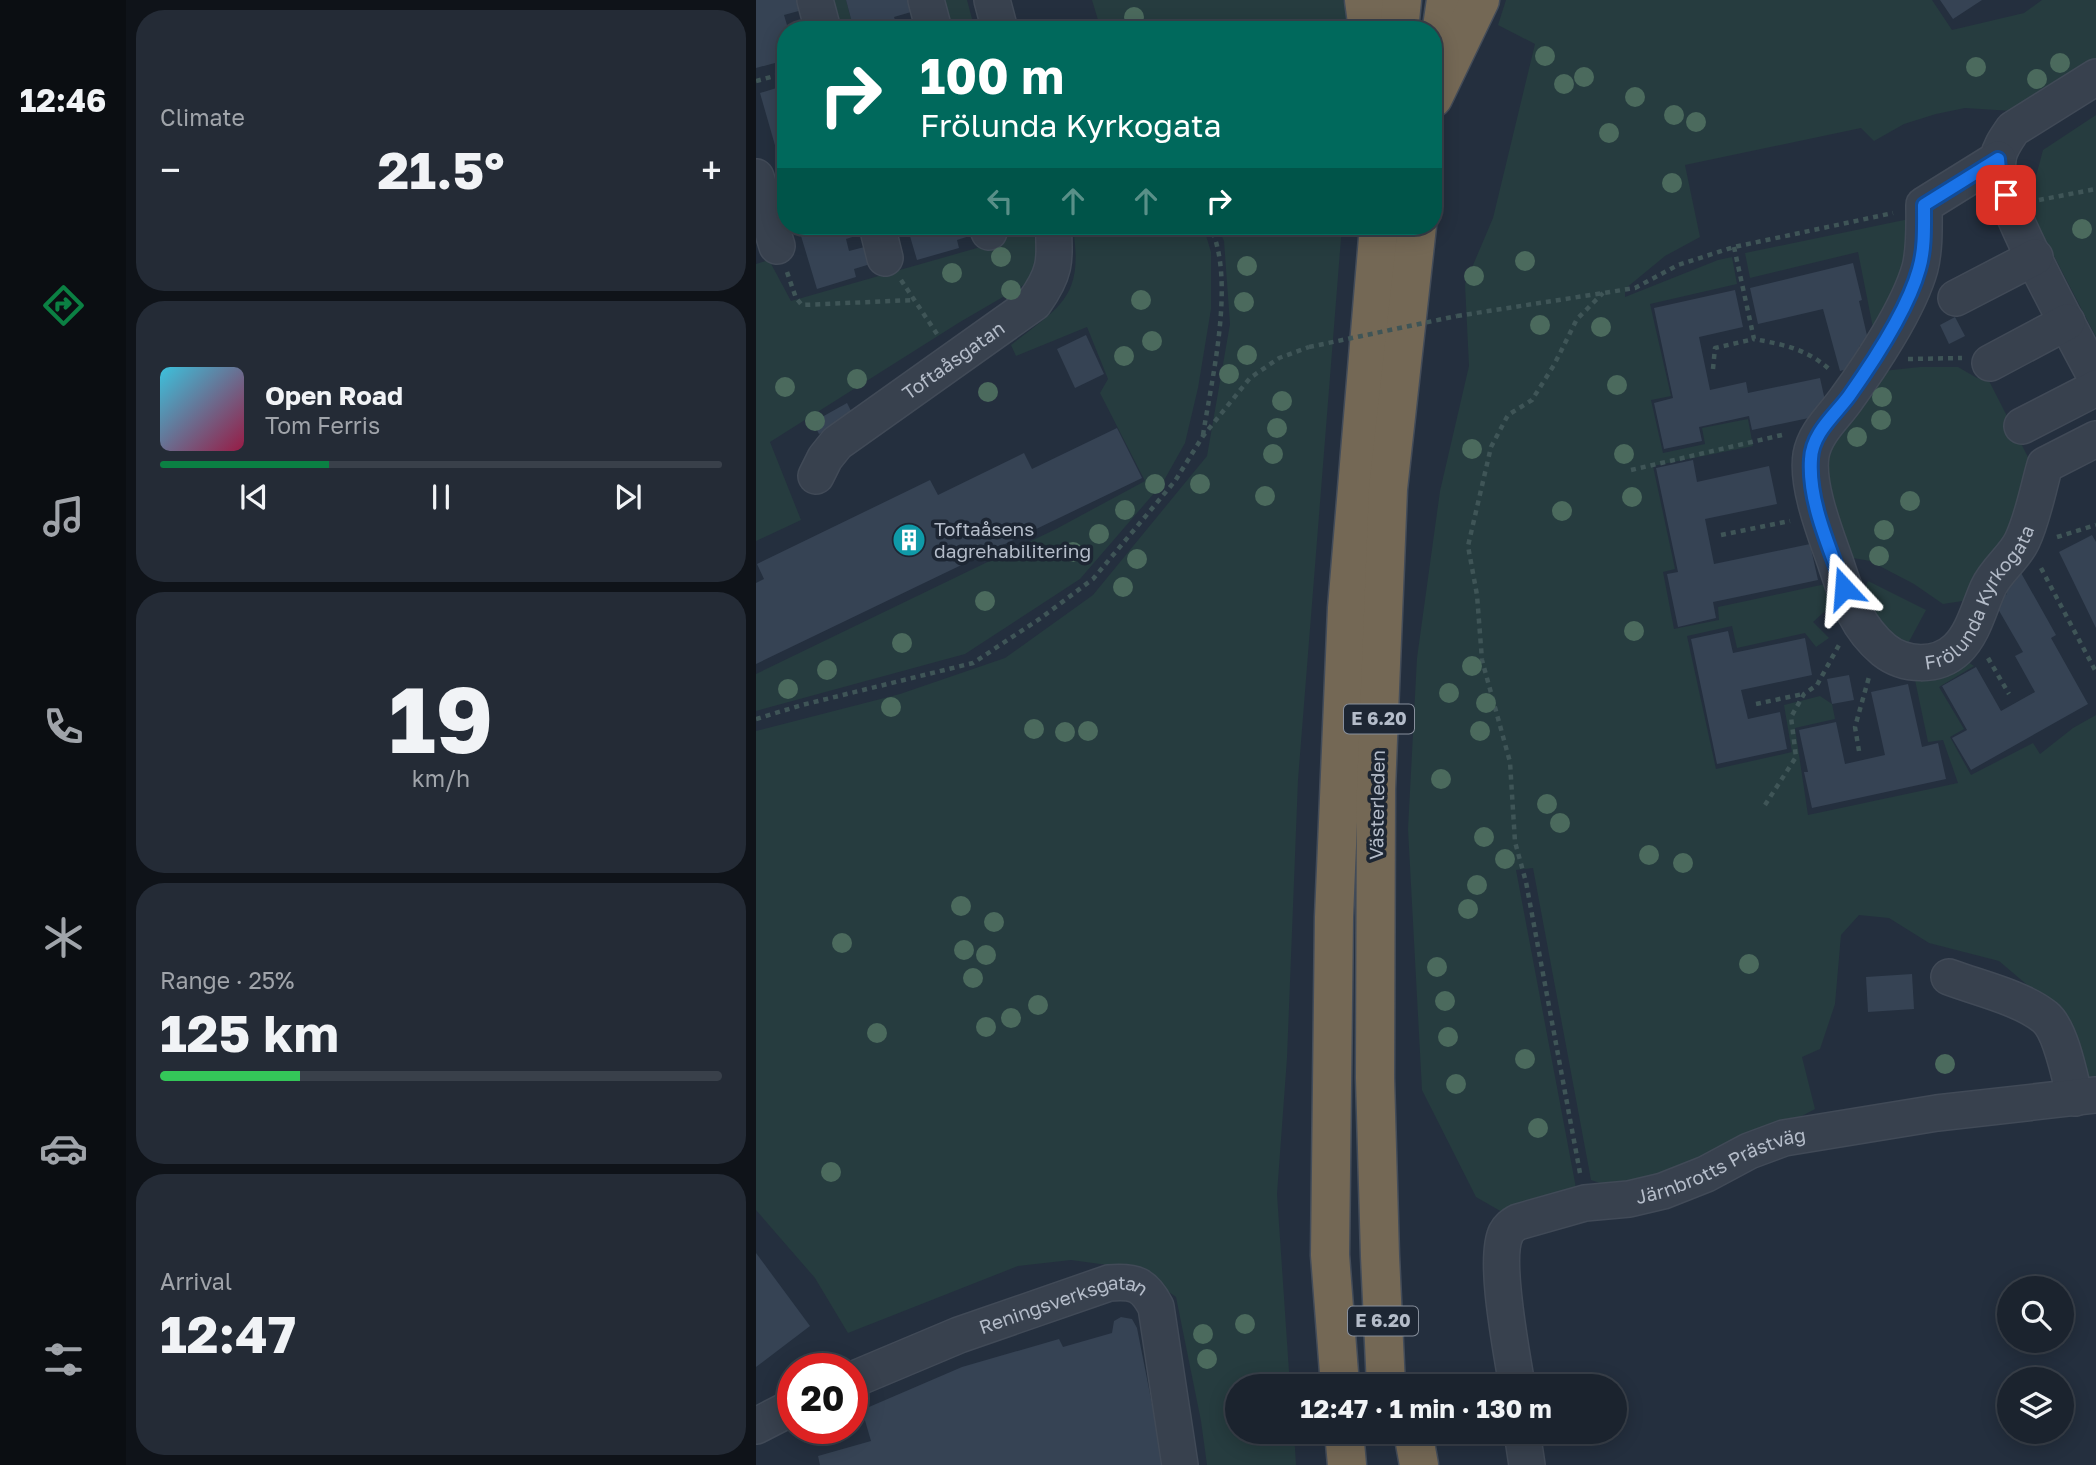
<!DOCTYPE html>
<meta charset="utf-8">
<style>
:root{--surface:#1b232e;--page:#242b36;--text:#f1f3f6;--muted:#a0a4aa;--line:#39404a;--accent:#0b8043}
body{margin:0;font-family:"Golos Text",sans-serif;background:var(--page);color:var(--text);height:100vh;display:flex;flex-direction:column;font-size:26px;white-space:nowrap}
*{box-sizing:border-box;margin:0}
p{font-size:23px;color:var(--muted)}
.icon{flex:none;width:38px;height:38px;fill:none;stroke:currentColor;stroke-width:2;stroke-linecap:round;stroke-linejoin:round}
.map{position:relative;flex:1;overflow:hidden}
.details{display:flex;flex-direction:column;gap:10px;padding:10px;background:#0f1319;width:630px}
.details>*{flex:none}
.hud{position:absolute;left:21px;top:21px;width:665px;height:214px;border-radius:28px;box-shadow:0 4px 18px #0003,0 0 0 2px var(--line);background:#00695c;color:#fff;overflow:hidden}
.buttons{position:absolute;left:1241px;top:1276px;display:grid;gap:14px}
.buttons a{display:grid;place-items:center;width:77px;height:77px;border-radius:50%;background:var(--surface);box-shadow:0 4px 18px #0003,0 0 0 2px var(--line);font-size:35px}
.speed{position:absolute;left:21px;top:1353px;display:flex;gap:14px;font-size:35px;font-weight:700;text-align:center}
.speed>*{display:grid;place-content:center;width:91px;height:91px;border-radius:50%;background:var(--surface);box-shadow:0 4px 18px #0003,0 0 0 2px var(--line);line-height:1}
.speed .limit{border:10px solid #d22;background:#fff;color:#111}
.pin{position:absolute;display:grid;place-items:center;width:60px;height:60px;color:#fff;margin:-30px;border-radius:14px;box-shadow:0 4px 10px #0006}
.me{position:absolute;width:77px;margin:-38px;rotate:341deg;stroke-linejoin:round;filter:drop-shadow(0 0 5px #0008)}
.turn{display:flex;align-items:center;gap:24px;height:147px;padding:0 28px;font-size:32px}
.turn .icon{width:91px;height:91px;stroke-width:2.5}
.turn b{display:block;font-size:49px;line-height:60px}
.lanes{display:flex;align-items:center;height:66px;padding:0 28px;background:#0003;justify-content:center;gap:35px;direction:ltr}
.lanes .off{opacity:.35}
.big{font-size:52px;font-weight:700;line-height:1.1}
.details .widget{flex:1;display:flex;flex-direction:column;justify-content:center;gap:10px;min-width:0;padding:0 24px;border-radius:28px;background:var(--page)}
.details .dial{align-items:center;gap:0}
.dial b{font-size:91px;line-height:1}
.song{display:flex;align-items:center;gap:21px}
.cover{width:84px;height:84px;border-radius:10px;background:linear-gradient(135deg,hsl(190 70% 55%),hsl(340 70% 35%))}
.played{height:7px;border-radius:4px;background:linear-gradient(90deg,var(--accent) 30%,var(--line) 30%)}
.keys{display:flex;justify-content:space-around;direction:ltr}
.heat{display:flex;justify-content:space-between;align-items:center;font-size:38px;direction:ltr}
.charge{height:10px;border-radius:5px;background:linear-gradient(90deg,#34c759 25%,var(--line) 0)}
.trip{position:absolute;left:469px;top:1374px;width:402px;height:70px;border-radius:35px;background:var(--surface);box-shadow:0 4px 18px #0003,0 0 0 2px var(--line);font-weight:700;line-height:70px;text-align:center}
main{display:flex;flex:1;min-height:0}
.tab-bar{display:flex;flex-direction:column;width:126px;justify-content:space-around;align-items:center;background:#0b0e12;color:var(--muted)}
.tab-bar .icon{width:49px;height:49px}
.tab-bar .current{color:var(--accent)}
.tab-bar b{font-size:32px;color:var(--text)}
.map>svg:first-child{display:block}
.green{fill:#263c3f}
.building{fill:#364354}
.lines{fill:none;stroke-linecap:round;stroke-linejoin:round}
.minor-casing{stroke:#414a57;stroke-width:38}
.highway-casing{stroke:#434c59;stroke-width:41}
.path{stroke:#3f5557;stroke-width:4.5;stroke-dasharray:5 5;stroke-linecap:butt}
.minor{stroke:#38414e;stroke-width:35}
.highway{stroke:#746855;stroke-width:38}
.path-bridge{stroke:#3f5557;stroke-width:4.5;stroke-dasharray:5 5;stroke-linecap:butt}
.tree{fill:#4b6a5d}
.route-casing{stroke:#114b97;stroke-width:18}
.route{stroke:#1a73e8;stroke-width:12}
.labels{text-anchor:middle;stroke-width:7;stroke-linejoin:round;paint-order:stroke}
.shield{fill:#1d2633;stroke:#878f9c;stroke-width:2}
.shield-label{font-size:18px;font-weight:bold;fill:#b4bcc9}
.street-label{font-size:19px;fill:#b4bcc9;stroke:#1d2633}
.poi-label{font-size:19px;fill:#b4bcc9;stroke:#1d2633;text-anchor:start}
</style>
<main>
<nav class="tab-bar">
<b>12:46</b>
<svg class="icon current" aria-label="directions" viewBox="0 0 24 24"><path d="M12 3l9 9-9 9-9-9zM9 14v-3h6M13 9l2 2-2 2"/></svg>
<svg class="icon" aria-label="music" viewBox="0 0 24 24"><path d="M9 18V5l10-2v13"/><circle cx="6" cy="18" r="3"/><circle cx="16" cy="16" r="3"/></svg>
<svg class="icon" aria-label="phone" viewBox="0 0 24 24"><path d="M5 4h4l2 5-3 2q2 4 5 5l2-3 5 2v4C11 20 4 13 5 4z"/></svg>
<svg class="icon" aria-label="climate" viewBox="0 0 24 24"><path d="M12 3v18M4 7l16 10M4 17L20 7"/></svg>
<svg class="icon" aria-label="car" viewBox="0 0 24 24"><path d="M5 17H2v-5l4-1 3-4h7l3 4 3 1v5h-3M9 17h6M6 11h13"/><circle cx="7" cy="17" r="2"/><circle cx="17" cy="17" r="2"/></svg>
<svg class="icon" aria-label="filters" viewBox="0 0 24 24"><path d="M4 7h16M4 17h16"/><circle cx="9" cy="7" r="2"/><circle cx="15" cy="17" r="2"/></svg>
</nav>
<section class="details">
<div class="widget"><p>Climate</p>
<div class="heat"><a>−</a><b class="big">21.5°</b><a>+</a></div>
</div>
<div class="widget">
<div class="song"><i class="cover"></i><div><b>Open Road</b><p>Tom Ferris</p></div></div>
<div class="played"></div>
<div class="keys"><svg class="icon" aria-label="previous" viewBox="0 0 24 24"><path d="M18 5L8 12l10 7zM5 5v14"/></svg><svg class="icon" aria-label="pause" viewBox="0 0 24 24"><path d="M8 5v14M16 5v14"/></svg><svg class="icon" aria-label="next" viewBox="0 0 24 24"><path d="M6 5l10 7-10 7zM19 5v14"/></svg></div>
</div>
<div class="widget dial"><b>19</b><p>km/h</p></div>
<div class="widget"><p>Range · 25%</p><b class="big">125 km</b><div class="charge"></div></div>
<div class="widget"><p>Arrival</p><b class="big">12:47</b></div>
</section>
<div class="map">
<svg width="1340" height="1465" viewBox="0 0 1340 1465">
<rect width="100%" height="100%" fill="#242f3e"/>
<g class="green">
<polygon points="75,0 90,0 98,30 83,30"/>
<polygon points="182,0 211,0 219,30 190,30"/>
<polygon points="336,0 587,0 591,12 591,30 345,30"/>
<polygon points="750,0 1176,0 1196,30 1268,13 1286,0 1340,0 1340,58 1256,111 1209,108 1180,114 1148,124 1118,141 1105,128 929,165 944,237 909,256 869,289 869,297 962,260 976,257 981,284 894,304 915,396 895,400 907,453 949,444 946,428 992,419 997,446 897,466 919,569 907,572 918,629 963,620 962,607 1074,583 1079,602 1057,622 1073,638 1060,647 1049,633 981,648 976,626 931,636 960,769 1036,752 1028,705 1064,696 1076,704 1079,719 1039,728 1052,815 1202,783 1187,740 1172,742 1159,680 1183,667 1209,660 1218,666 1183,687 1208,729 1194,737 1215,775 1277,743 1284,754 1317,728 1340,715 1340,1078 1326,1080 1283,995 1243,961 1173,943 1133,918 1103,915 1085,935 1079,1004 1064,1049 1046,1057 1059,1109 991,1145 955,1167 859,1188 835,1180 777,868 760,870 820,1188 753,1216 720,1197 666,1090 652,829 661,658 684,491 713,366 709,284 737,218 779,44 742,25"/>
<polygon points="1340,115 1340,337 1272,206 1287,150"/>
<polygon points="1153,219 1154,265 1120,343 1102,252 994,278 989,253"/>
<polygon points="245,226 275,226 284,258 271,283 204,322 14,442 45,520 0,541 0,264 13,260 35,301 249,240"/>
<path d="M329,226H445L448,229L455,252V309L442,388L429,443L406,484L324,579L209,654L0,711V674L300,529L389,481L344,393L352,379L331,327L260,356L255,345C304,306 328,298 317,229Z"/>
<polygon points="461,226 586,226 542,780 531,1058 521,1194 534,1386 481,1386 481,1432 538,1432 540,1465 451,1465 445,1421 420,1297 381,1269 315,1260 262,1266 92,1333 59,1278 0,1210 0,731 144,694 249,658 337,595 451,456 474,324 468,241"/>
<polygon points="1164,367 1202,367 1221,378 1232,379 1274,461 1257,531 1213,600 1187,604 1158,584 1114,561 1086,556 1067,467 1073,438 1127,371"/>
<polygon points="1112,581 1170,610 1149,649 1104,600"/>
</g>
<g class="building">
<polygon points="0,0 48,0 50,9 28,15 31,25 52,19 55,30 30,30 30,60 0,68"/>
<polygon points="90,0 159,0 162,10 138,17 142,29 98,30"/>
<polygon points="1184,0 1226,0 1197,19"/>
<polygon points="30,85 30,180 29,180 4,93"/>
<polygon points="42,226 111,226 112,232 90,239 93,251 116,245 121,262 98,269 100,277 61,289"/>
<polygon points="151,226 221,226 223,233 201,240 203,248 161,260"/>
<polygon points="1097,263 1106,300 1103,301 1113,344 1103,346 1107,365 1084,371 1067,309 1002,324 994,288"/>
<polygon points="979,290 987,327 943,337 954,390 990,382 992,393 1064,378 1072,414 996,430 993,416 943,427 946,441 908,449 898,403 917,398 898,308"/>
<polygon points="1199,317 1209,336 1193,344 1184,325"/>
<polygon points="330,335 348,374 319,388 301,349"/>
<polygon points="91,403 97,415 63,434 57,422"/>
<polygon points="361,428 386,478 0,664 0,583 8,579 1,564 174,480 182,495 268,453 276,469"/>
<polygon points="937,460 941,482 1013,466 1021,504 949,519 958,564 1054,544 1062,580 957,602 960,618 922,627 911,574 922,572 900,468"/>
<polygon points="1336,535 1340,542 1340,628 1303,552"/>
<polygon points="1264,571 1300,635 1295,638 1332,704 1215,770 1196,738 1211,730 1186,686 1220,667 1245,711 1279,692 1259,656 1267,652 1238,602 1251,594 1245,582"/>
<polygon points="972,631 977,653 1049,638 1056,675 985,690 992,719 1024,712 1031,749 961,764 935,639"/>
<polygon points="1093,675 1098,700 1076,704 1071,679"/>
<polygon points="1152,684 1166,747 1182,743 1190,779 1056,808 1048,772 1052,772 1043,730 1080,722 1089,764 1129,755 1115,692"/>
<polygon points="1156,974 1158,1009 1112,1012 1110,977"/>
<polygon points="0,1253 54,1326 0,1367"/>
<polygon points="365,1317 376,1319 381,1328 408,1465 64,1465 62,1456 115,1441 106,1410 206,1367 303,1339 307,1347 356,1333 358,1321"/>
</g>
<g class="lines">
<defs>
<g id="minor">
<polyline points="59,0 67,30"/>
<polyline points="170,0 178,30"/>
<polyline points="236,0 244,30"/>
<path d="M1340,77L1257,129C1251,138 1244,147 1242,158C1236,190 1321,341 1340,378"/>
<path id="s1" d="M1242,159L1168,205C1168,226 1169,248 1164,268C1153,308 1115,365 1091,398C1078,417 1059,432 1055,455C1050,486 1070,535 1080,564C1091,597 1100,627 1128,650C1148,666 1181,668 1201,649C1217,634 1223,608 1232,588C1240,570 1258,558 1266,541C1277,518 1282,489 1289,465L1340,439"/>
<polyline points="0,177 21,246"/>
<polyline points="121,226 129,258"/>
<polyline points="231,226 233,232"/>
<polyline points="1200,298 1279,257"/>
<polyline points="1234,363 1311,322"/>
<polyline points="1266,426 1340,388"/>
<path id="s2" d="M60,476L69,458L81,443L278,303C299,274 300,261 297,226"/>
<path d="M1193,977C1222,988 1266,998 1289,1017C1305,1030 1314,1078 1319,1098"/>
<path id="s3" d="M96,1380L203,1335L353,1283C379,1281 388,1284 400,1307L424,1465"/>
<path id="s4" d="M761,1386C756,1353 737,1260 750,1233C753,1227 757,1225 762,1222L829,1203L873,1199L907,1191L950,1174L993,1151L1028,1138L1181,1113L1340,1095"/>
<polyline points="0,1426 37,1407"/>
<polyline points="766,1432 771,1465"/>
</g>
<g id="highway">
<polyline points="608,0 612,30"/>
<polyline points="643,30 646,0"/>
<polyline points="681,61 690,0"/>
<polyline points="677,98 724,0"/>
<polyline points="584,1386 574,1255 578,917 591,608 623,226"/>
<polyline points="630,1386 624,1256 619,1078 620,789 632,489 661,226"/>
<polyline points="588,1432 591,1465"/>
<polyline points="657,1432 663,1465"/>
</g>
</defs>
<use href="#minor" class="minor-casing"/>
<use href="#highway" class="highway-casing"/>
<g class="path">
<polyline points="0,81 30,73"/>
<polyline points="1283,200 1340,189"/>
<path d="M978,247L998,339C1029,345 1051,349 1074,370"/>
<polyline points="31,272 40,298 46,305 158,300"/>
<polyline points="145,280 181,334"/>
<polyline points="701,316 879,288 922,265 978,247 1137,213"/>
<polyline points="1152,359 1206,358"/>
<polyline points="957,369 959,348 998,339"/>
<path d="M447,435C456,377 480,279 454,226"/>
<polyline points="875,470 1030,434"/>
<polyline points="965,535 1034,521"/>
<polyline points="1301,537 1340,525"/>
<polyline points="1285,568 1340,672"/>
<polyline points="1232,658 1253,694"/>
<polyline points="1000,704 1047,694"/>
<polyline points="0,719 46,705 217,663 285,618 337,579 419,481 447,436 494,378 523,358 553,347"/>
<polyline points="1103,751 1099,727 1113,677"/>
<polyline points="1009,805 1040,757 1035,717 1048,694 1061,685 1083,645"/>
<polyline points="824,1173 770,882 759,842 754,762 726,660 721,595 712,546 735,447 752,415 776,400 798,365 821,319 847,293"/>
</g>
<use href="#minor" class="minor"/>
<use href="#highway" class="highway"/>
<polyline class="path-bridge" points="553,347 701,316"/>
</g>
<g class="tree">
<circle cx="378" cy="17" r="10"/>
<circle cx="789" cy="56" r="10"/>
<circle cx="1304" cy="63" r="10"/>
<circle cx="1220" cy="67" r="10"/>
<circle cx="828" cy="77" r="10"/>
<circle cx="1281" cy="79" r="10"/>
<circle cx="808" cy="84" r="10"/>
<circle cx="879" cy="97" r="10"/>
<circle cx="918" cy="115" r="10"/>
<circle cx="940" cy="122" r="10"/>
<circle cx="853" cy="133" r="10"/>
<circle cx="916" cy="183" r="10"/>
<circle cx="1326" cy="229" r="10"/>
<circle cx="245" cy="257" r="10"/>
<circle cx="769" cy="261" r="10"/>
<circle cx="491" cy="266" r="10"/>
<circle cx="196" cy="273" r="10"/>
<circle cx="718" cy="276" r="10"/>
<circle cx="255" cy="290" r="10"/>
<circle cx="385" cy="300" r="10"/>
<circle cx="488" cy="302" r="10"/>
<circle cx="784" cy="325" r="10"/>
<circle cx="845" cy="327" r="10"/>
<circle cx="396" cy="341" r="10"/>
<circle cx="491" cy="355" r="10"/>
<circle cx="368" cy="356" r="10"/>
<circle cx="473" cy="374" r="10"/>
<circle cx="101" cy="379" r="10"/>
<circle cx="861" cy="385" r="10"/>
<circle cx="29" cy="387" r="10"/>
<circle cx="232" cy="392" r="10"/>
<circle cx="1126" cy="397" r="10"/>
<circle cx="526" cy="401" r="10"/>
<circle cx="1125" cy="420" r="10"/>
<circle cx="59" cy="421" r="10"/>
<circle cx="521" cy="428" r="10"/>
<circle cx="1101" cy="437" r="10"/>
<circle cx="716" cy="449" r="10"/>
<circle cx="517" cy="454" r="10"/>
<circle cx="868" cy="454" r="10"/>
<circle cx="399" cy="484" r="10"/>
<circle cx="444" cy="484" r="10"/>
<circle cx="509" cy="496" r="10"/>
<circle cx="876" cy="497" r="10"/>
<circle cx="1154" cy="501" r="10"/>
<circle cx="369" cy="510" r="10"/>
<circle cx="806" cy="511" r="10"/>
<circle cx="1128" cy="530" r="10"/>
<circle cx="343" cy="534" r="10"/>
<circle cx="317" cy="552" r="10"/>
<circle cx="1123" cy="556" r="10"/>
<circle cx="381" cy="559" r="10"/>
<circle cx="367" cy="587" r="10"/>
<circle cx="229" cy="601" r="10"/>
<circle cx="878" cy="631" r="10"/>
<circle cx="146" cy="643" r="10"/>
<circle cx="716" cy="666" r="10"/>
<circle cx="71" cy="670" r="10"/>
<circle cx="32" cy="689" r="10"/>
<circle cx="693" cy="693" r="10"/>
<circle cx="730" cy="703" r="10"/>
<circle cx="135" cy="707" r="10"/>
<circle cx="278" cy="729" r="10"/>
<circle cx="332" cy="731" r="10"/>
<circle cx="724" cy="731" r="10"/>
<circle cx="309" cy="732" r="10"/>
<circle cx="685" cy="779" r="10"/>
<circle cx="791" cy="804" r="10"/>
<circle cx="804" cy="823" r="10"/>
<circle cx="728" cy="837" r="10"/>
<circle cx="893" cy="855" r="10"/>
<circle cx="749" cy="859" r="10"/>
<circle cx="927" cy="863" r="10"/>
<circle cx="721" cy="885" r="10"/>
<circle cx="205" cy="906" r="10"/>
<circle cx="712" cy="909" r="10"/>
<circle cx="238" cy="922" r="10"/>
<circle cx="86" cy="943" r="10"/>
<circle cx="208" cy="950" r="10"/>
<circle cx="230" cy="955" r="10"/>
<circle cx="993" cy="964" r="10"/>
<circle cx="681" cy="967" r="10"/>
<circle cx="217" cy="978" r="10"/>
<circle cx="689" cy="1001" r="10"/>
<circle cx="282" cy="1005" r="10"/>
<circle cx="255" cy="1018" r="10"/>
<circle cx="230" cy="1027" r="10"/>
<circle cx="121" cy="1033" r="10"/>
<circle cx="692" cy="1037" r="10"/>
<circle cx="769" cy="1059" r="10"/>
<circle cx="1189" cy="1064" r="10"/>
<circle cx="700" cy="1084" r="10"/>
<circle cx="782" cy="1128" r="10"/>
<circle cx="75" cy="1172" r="10"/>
<circle cx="489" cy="1324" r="10"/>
<circle cx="447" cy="1334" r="10"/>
<circle cx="451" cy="1359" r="10"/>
</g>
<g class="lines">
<defs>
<path id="route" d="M1088,588C1074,548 1052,502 1055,459C1056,433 1079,415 1093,396C1117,362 1152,309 1163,269C1169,249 1168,226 1168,205L1242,159L1244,180L1250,195"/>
</defs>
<use href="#route" class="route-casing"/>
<use href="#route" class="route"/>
</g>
<defs>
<symbol id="building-disc" viewBox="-11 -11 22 22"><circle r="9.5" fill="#0f9aa8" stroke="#1d2633"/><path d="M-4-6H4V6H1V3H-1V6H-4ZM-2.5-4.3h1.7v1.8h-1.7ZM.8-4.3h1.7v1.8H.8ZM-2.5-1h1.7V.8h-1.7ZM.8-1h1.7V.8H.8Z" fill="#fff"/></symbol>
</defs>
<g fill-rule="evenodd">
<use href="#building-disc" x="134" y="521" width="38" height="38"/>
</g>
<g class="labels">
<g class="shield">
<rect x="588" y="704.5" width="70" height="29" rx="5"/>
<rect x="592" y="1306.5" width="70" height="29" rx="5"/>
</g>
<g class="shield-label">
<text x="623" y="725">E 6.20</text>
<text x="627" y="1327">E 6.20</text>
</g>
<g class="street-label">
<text dy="7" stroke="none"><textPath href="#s2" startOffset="182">Toftaåsgatan</textPath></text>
<text dy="7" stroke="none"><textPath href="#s1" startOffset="714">Frölunda Kyrkogata</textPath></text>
<text transform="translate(621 805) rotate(-89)" y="7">Västerleden</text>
<text dy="7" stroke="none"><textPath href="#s4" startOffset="383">Järnbrotts Prästväg</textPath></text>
<text dy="7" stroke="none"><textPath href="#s3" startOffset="226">Reningsverksgatan</textPath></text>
</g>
<g class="poi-label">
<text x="178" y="536">Toftaåsens<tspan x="178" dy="22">dagrehabilitering</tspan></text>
</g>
</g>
</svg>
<div class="buttons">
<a><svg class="icon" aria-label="search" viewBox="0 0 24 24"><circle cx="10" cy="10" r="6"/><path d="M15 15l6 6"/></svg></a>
<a><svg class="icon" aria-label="layers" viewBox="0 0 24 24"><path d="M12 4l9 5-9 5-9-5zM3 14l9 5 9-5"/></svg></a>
</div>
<div class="speed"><div class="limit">20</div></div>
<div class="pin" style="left:1250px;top:195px;background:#d93025"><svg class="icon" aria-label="arrive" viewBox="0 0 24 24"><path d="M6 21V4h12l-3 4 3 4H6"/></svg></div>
<svg class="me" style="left:1088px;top:588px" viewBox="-20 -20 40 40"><path d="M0-17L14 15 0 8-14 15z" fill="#1a73e8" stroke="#fff" stroke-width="4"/></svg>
<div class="trip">12:47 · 1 min · 130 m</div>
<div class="hud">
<div class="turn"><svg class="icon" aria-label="right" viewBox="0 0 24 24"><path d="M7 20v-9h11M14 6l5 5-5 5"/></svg><div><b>100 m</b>Frölunda Kyrkogata</div></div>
<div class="lanes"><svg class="icon off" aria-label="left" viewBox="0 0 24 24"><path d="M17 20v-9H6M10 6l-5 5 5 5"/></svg><svg class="icon off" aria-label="ahead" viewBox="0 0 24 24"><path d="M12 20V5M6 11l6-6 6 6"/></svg><svg class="icon off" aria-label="ahead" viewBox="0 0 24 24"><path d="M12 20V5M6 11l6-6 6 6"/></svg><svg class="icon" aria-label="right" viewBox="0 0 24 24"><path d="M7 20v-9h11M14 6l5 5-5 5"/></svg></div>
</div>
</div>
</main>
